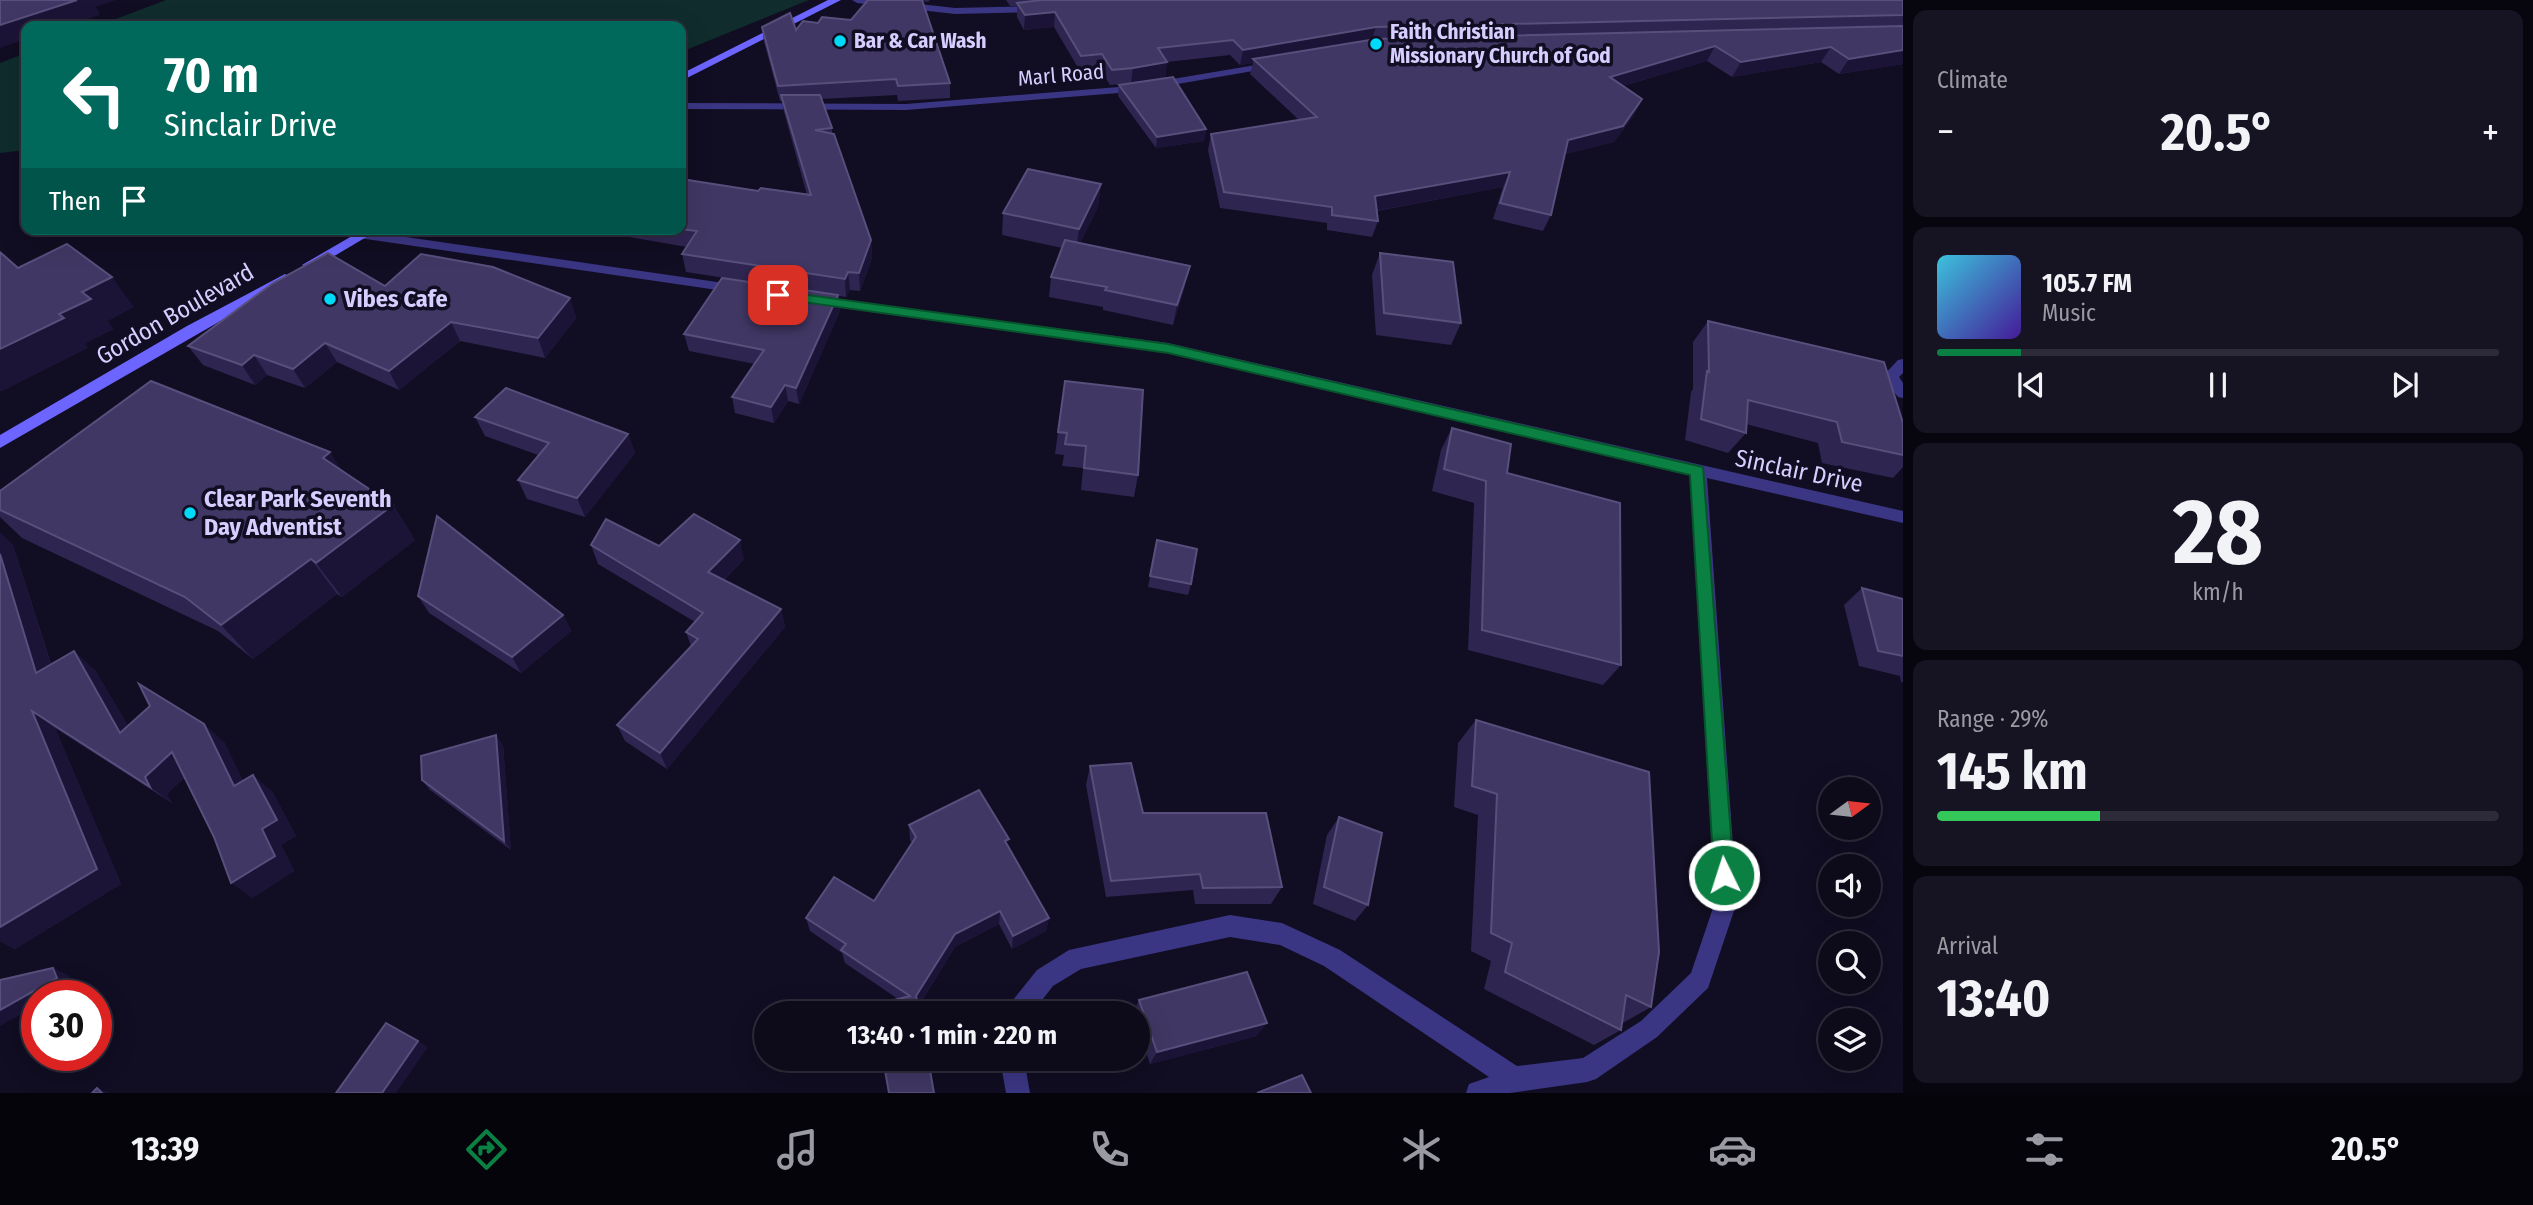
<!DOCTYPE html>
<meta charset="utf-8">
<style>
:root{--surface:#0d0a1a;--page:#161323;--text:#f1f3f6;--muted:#9a9aa2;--line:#2d2b39;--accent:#0b8043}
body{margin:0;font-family:"Fira Sans Condensed",sans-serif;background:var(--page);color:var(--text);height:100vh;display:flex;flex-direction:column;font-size:26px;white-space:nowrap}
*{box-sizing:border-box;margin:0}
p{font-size:23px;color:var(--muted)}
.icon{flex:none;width:38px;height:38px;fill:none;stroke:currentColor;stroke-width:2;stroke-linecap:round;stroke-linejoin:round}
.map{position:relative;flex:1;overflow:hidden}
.details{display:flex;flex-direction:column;gap:10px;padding:10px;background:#07060e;width:630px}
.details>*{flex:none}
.hud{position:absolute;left:21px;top:21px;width:665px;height:214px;border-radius:14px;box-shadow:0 7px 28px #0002,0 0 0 2px var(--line);background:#00695c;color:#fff;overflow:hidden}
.needle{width:46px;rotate:75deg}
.tools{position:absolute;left:1818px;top:777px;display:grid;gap:14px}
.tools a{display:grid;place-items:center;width:63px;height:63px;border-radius:50%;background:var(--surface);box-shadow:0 7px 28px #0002,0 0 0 2px var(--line);font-size:35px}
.speed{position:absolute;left:21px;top:980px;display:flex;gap:14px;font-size:35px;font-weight:700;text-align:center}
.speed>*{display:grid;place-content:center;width:91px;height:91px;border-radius:50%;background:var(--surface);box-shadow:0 7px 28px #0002,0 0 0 2px var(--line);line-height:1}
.speed .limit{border:10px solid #d22;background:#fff;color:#111}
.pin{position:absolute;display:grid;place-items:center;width:60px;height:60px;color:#fff;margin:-30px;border-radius:14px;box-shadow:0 4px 10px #0006}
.me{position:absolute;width:77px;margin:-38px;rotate:356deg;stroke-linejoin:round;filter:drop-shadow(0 0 5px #0008)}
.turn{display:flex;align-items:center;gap:24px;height:147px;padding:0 28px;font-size:32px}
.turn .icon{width:91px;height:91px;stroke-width:2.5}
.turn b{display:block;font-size:49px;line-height:60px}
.then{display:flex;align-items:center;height:66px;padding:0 28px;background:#0003;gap:14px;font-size:26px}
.big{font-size:52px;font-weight:700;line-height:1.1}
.details .widget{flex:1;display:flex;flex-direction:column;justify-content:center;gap:10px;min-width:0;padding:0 24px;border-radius:14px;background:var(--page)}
.details .dial{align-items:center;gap:0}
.dial b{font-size:91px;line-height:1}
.song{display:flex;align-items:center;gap:21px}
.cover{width:84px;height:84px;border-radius:10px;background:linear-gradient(135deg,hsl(190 70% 55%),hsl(260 70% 35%))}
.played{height:7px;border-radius:4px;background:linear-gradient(90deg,var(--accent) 15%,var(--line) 15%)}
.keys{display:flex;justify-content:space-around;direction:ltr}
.heat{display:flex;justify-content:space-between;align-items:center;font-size:38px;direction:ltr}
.charge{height:10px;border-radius:5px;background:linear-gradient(90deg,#34c759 29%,var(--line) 0)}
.trip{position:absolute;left:754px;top:1001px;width:396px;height:70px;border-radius:35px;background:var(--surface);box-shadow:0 7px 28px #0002,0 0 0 2px var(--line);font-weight:700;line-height:70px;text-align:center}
.dock{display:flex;height:112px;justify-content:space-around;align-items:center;background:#05040a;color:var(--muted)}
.dock .icon{width:49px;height:49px}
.dock .on{color:var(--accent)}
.dock b{font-size:32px;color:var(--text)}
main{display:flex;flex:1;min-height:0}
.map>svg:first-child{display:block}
.green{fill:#102c2c}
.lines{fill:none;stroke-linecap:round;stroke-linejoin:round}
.street{fill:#3b3683;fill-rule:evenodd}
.secondary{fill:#6c65ff;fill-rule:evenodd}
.wall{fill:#2f2551}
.shaded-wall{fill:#1b1436}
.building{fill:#403764;stroke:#584f7c;stroke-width:2}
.route{fill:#0b8043;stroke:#07532c;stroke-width:2}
.poi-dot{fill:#00daf9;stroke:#110d22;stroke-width:2.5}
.labels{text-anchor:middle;stroke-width:7;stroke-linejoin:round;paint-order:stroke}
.far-poi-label{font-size:21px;font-weight:bold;fill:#d5ceff;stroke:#110d22;text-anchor:start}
.far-street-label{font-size:21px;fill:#d5ceff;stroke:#110d22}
.poi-label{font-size:24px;font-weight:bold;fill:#d5ceff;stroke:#110d22;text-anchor:start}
.street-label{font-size:24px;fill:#d5ceff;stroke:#110d22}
</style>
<main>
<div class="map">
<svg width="1903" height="1093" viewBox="0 0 1903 1093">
<rect width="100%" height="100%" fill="#110d22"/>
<g class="green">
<polygon points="166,0 809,0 681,52 681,26 97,26"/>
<polygon points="26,53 26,150 0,153 0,63"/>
</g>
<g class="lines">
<g class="street">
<polygon points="852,0 884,0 955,8 1038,6 1043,9 1038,12 955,14 857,3"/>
<polygon points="1273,62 1277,63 1277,67 1131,92 906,110 681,109 681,103 906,104 1131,86"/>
<polygon points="364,231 738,285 745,289 738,293 359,238 359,232"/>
<polygon points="818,297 1168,343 1903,511 1903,523 1707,478 1737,902 1708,988 1657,1037 1596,1079 1587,1082 1510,1093 1466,1093 1469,1084 1489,1077 1324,966 1280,945 1230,937 1081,969 1053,986 1032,1013 1008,1013 1013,1000 1037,970 1069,950 1230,915 1282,923 1340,950 1517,1066 1583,1058 1641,1021 1691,973 1715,902 1690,474 1168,353 813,304 813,298"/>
<polygon points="1903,359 1903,373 1899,377 1903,383 1903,398 1898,397 1882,377 1898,360"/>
<polygon points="1000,1059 1024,1059 1030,1093 1006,1093"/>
</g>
<g class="secondary">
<polygon points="828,0 841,0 681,81 681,74"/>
<polygon points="364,229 380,229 314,268 309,269 302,265"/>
<polygon points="285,274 292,278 290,281 0,448 0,435 187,326"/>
</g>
</g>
<g class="wall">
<polygon points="868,0 930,0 928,2 922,1 950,83 950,98 898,101 897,95 821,99 832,128 832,134 871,240 872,258 860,291 850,290 846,297 839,296 840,311 799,404 788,401 774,423 735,413 732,397 755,364 689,351 684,334 771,285 686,272 682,254 687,247 583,229 681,229 681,179 758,191 807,195 784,112 782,101 780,101 764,42 762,27 796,30 818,23 851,20"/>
<polygon points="1006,0 1903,0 1903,64 1839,74 1821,62 1732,77 1707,61 1623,86 1642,99 1634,115 1614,142 1565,154 1551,215 1543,231 1493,219 1503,187 1377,211 1378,221 1372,237 1327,230 1327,223 1220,208 1208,150 1211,134 1299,120 1250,74 1253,63 1240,65 1230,55 1167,62 1165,78 1206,129 1204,141 1156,148 1118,96 1119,85 1123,84 1110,85 1100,69 1080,71 1054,27 1024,30 1017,17 1017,6 1010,6"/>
<polygon points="1101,184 1098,207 1080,243 1185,286 1173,325 1103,310 1103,307 1049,297 1051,277 1062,248 1002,235 1003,213"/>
<polygon points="1380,253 1461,323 1451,345 1376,335 1372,275"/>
<polygon points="385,286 570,298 576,318 545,358 460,341 399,390 337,362 305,388 267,375 255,385 203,365 188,346"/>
<polygon points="1708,321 1903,423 1903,467 1893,478 1822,463 1818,443 1746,424 1746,433 1728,453 1685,440 1691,392 1693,389 1693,342"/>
<polygon points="1065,381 1138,475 1134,497 1081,490 1083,468 1062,466 1064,455 1055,454"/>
<polygon points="475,417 628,434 635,453 585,517 527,499 518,480 538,455 485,436"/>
<polygon points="1452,428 1507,473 1621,665 1603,685 1468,650 1474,503 1432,491 1441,450"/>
<polygon points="342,471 393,505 415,540 342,597 337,594 253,659 218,631 22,538 0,517 0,491"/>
<polygon points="0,533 13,545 51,664 95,670 128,726 224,742 243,781 272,791 296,836 281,845 294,871 252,898 214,837 185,777 167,794 172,803 55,728 121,884 15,949 0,941"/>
<polygon points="591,545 659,546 744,559 724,580 781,609 785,627 667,769 625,741 617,725 691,646 686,632 695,622 598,564"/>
<polygon points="1155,551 1191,584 1188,595 1148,587"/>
<polygon points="1862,588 1903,599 1903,682 1901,682 1900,676 1859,666 1844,605"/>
<polygon points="418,596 563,615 571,631 521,673 429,613"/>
<polygon points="1476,720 1651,1007 1623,1023 1622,1022 1621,1030 1594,1045 1484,989 1491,961 1471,951 1478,815 1454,807 1458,743"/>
<polygon points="503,745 511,850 430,790 422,780"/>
<polygon points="1090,766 1143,813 1282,887 1271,904 1195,904 1193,890 1106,897 1086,785"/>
<polygon points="1339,817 1368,905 1355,921 1313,904 1327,835"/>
<polygon points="909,825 1008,847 1049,918 1046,931 1012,949 999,924 955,947 918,1007 898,999 845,963 842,953 810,931 806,918 874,901 912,843 910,840"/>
<polygon points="1139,1000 1257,1036 1150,1064 1138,1027 1138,1013 1133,1013"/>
</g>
<g class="shaded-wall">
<polygon points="77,0 116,0 96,7 100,15 65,26 26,26 26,39 0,48 0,25"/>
<polygon points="1055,12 1054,27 1024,30 1025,15"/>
<polygon points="1376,27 1371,42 1253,59 1253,63 1240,65 1243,50"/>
<polygon points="1715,46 1707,61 1602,92 1610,77"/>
<polygon points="1831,47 1821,62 1732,77 1741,62"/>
<polygon points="1903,50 1903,64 1839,74 1849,59"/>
<polygon points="1167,62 1165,78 1131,83 1133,68"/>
<polygon points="1642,99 1634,115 1614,142 1560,155 1568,140"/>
<polygon points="1206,129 1204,141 1156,148 1157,137"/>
<polygon points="1510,172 1503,187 1369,212 1375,196"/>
<polygon points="1101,184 1098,207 1076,252 1079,229"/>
<polygon points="871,240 872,258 860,291 859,273"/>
<polygon points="1190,266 1185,286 1173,325 1177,305"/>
<polygon points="848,272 850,290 846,297 845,279"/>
<polygon points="112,277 134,307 108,321 114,329 85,344 88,348 1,392 0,390 0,349 59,314 82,292"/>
<polygon points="838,295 840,311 799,404 796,388"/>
<polygon points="570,298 576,318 545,358 538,338"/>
<polygon points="451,322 460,341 399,390 389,371"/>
<polygon points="325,343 337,362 305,388 293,369"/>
<polygon points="254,355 267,375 255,385 242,365"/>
<polygon points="785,385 788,401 774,423 771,407"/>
<polygon points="628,434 635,453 585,517 577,498"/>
<polygon points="330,452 353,488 323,458"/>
<polygon points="393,505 415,540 342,597 316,563"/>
<polygon points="0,533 13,545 59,691 36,673 0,554"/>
<polygon points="740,540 744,559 713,590 708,572"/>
<polygon points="311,559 337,594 253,659 221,625"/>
<polygon points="781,609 785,627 667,769 660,753"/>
<polygon points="563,615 571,631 521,673 512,657"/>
<polygon points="74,651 95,670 142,750 120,733"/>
<polygon points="32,711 55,728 121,884 15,949 0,941 0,927"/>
<polygon points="204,724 224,742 254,802 234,786"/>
<polygon points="496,735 503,745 511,850 504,841"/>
<polygon points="172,752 193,769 167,794 172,803 150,787 145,777"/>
<polygon points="253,775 272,791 296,836 281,845 294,871 252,898 231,883 262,829"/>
<polygon points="1000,911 999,924 955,947 917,1008 916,996 955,934"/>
<polygon points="1049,918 1046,931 1012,949 1013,936"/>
<polygon points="53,968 68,975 73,985 54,996 37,996 37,1006 0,1026 0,1010"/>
<polygon points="1267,1023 1257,1036 1150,1064 1157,1052"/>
<polygon points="418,1041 428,1047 396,1093 382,1093"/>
<polygon points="97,1088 110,1093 102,1093"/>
</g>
<g class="building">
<polygon points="0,0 77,0 0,25"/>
<polygon points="868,0 922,0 950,83 898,86 896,79 778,86 762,27 790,13 796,30 803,21 818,23 822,17 851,20"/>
<polygon points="1042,0 1903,0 1903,15 1376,27 1243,50 1233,40 1158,48 1167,62 1133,68 1112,70 1102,54 1081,56 1055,12 1025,15 1017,3"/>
<polygon points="1903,26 1903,50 1849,59 1831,47 1741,62 1715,46 1610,77 1642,99 1623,126 1568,140 1551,215 1500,203 1510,172 1375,196 1378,221 1332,215 1332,207 1224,192 1211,134 1317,117 1253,59 1376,39"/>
<polygon points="1173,77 1206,129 1157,137 1119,85"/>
<polygon points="781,95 820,95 832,128 815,130 834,134 871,240 859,273 848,272 845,279 682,254 697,231 681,229 681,179 758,191 761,188 811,195"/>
<polygon points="1028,169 1101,184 1079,229 1003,213"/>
<polygon points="1065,240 1190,266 1177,305 1105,290 1107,287 1051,277"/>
<polygon points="67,244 112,277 82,292 91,299 59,314 64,318 0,349 0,252 18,268"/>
<polygon points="328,253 385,286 421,254 493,267 570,298 538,338 451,322 389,371 325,343 293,369 254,355 242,365 188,346 273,283"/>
<polygon points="1380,253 1453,262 1461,323 1384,313"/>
<polygon points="722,278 838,295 796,388 785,385 771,407 732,397 764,350 684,334"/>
<polygon points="1708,321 1884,362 1903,423 1903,455 1842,442 1837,422 1748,400 1746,433 1701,419 1707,371 1709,372"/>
<polygon points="151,381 330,452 323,458 393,505 316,563 311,559 221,625 185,597 0,510 0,491"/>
<polygon points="1065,381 1143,390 1138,475 1084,468 1086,446 1065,444 1067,433 1058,432"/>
<polygon points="506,388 628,434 577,498 518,480 549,443 475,417"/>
<polygon points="1452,428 1511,444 1507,473 1620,503 1621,665 1482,630 1486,481 1444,469"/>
<polygon points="694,514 740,540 708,572 781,609 660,753 617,725 698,639 686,632 703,613 591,545 606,519 659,546"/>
<polygon points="437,516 563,615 512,657 418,596"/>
<polygon points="1157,540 1197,549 1191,584 1150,576"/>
<polygon points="0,554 36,673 74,651 120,733 150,706 139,684 204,724 234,786 253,775 277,820 262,829 275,856 231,883 214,837 172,752 145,777 150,787 32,711 97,869 0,927"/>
<polygon points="1862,588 1903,599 1903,656 1878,651"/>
<polygon points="1476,720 1649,772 1659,952 1651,1007 1626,995 1621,1030 1505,972 1512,943 1491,933 1497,794 1472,786"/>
<polygon points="496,735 504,841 422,780 421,756"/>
<polygon points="1131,763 1143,813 1266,813 1282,887 1203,888 1200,874 1111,881 1090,766"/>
<polygon points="979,790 1009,839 1005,841 1049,918 1013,936 1000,911 955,934 916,996 919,1013 875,1013 874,1005 910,996 841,950 846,944 806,918 834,877 874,901 916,837 909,825"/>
<polygon points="1339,817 1382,833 1368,905 1324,887"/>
<polygon points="53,968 57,978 0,1010 0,980"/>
<polygon points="1247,972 1267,1023 1157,1052 1139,1000"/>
<polygon points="386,1023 418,1041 382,1093 336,1093"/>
<polygon points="883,1059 928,1059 934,1093 889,1093"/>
<polygon points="1302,1075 1311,1093 1257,1093"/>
<polygon points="97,1088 102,1093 92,1093"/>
</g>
<polygon class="route" points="778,291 1168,344 1703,467 1734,875 1731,882 1724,885 1717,882 1714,875 1690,475 1168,353 774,298 774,292"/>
<g class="poi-dot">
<circle cx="840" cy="41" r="7"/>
<circle cx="1376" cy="44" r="7"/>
<circle cx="330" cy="299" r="7"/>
<circle cx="190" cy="513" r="7"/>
</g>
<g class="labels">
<g class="far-poi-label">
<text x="1390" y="39">Faith Christian<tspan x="1390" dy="24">Missionary Church of God</tspan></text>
<text x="854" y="48">Bar &amp; Car Wash</text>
</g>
<g class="far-street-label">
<text transform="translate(1061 75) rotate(-5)" y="7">Marl Road</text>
</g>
<g class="poi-label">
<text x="344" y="307">Vibes Cafe</text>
<text x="204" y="507">Clear Park Seventh<tspan x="204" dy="28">Day Adventist</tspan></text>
</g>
<g class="street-label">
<text transform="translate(175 314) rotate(-30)" y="8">Gordon Boulevard</text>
<text transform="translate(1799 471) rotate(12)" y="8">Sinclair Drive</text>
</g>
</g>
</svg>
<div class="tools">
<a><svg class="needle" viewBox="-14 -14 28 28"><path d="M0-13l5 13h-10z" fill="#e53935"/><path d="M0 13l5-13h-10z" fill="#9a9aa2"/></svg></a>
<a><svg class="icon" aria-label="sound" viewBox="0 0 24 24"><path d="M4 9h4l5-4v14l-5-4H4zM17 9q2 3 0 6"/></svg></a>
<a><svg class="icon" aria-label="search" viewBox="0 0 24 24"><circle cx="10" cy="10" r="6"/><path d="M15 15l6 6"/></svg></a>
<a><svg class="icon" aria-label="layers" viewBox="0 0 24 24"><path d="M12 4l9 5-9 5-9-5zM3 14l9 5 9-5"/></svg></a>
</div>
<div class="speed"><div class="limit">30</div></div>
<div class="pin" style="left:778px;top:295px;background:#d93025"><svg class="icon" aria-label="arrive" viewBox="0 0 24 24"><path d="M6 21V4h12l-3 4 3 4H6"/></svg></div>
<svg class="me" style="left:1724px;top:875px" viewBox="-20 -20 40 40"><circle r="17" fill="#0b8043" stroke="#fff" stroke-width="3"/><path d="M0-11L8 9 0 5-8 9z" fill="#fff"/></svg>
<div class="trip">13:40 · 1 min · 220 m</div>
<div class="hud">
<div class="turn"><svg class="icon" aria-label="left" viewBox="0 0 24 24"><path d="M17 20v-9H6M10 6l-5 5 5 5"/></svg><div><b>70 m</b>Sinclair Drive</div></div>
<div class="then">Then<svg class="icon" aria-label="arrive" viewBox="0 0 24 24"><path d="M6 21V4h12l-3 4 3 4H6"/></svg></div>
</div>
</div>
<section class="details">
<div class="widget"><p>Climate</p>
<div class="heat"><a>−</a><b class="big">20.5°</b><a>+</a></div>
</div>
<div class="widget">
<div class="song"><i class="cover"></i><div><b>105.7 FM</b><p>Music</p></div></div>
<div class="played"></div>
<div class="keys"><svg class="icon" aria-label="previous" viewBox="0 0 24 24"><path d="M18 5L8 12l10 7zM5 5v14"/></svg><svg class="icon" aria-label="pause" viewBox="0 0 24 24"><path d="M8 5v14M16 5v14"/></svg><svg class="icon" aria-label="next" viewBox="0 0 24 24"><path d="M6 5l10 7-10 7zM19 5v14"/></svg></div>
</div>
<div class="widget dial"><b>28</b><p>km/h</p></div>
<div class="widget"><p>Range · 29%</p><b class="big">145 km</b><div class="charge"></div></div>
<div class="widget"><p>Arrival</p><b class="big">13:40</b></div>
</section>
</main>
<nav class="dock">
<b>13:39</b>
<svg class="icon on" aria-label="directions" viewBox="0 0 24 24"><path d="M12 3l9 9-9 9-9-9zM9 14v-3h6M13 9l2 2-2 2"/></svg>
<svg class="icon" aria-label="music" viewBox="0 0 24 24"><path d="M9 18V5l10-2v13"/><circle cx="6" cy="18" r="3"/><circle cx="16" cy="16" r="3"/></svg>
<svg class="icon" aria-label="phone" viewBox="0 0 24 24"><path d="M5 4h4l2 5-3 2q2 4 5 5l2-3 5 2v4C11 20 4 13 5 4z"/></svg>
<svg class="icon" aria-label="climate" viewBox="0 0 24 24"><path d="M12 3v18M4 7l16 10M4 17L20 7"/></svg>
<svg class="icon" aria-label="car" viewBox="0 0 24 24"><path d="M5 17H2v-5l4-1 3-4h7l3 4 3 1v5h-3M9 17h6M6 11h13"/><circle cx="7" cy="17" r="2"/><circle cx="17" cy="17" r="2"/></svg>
<svg class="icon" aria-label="filters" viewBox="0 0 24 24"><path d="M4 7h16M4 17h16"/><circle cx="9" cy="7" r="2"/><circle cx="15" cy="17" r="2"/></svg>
<b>20.5°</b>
</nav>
